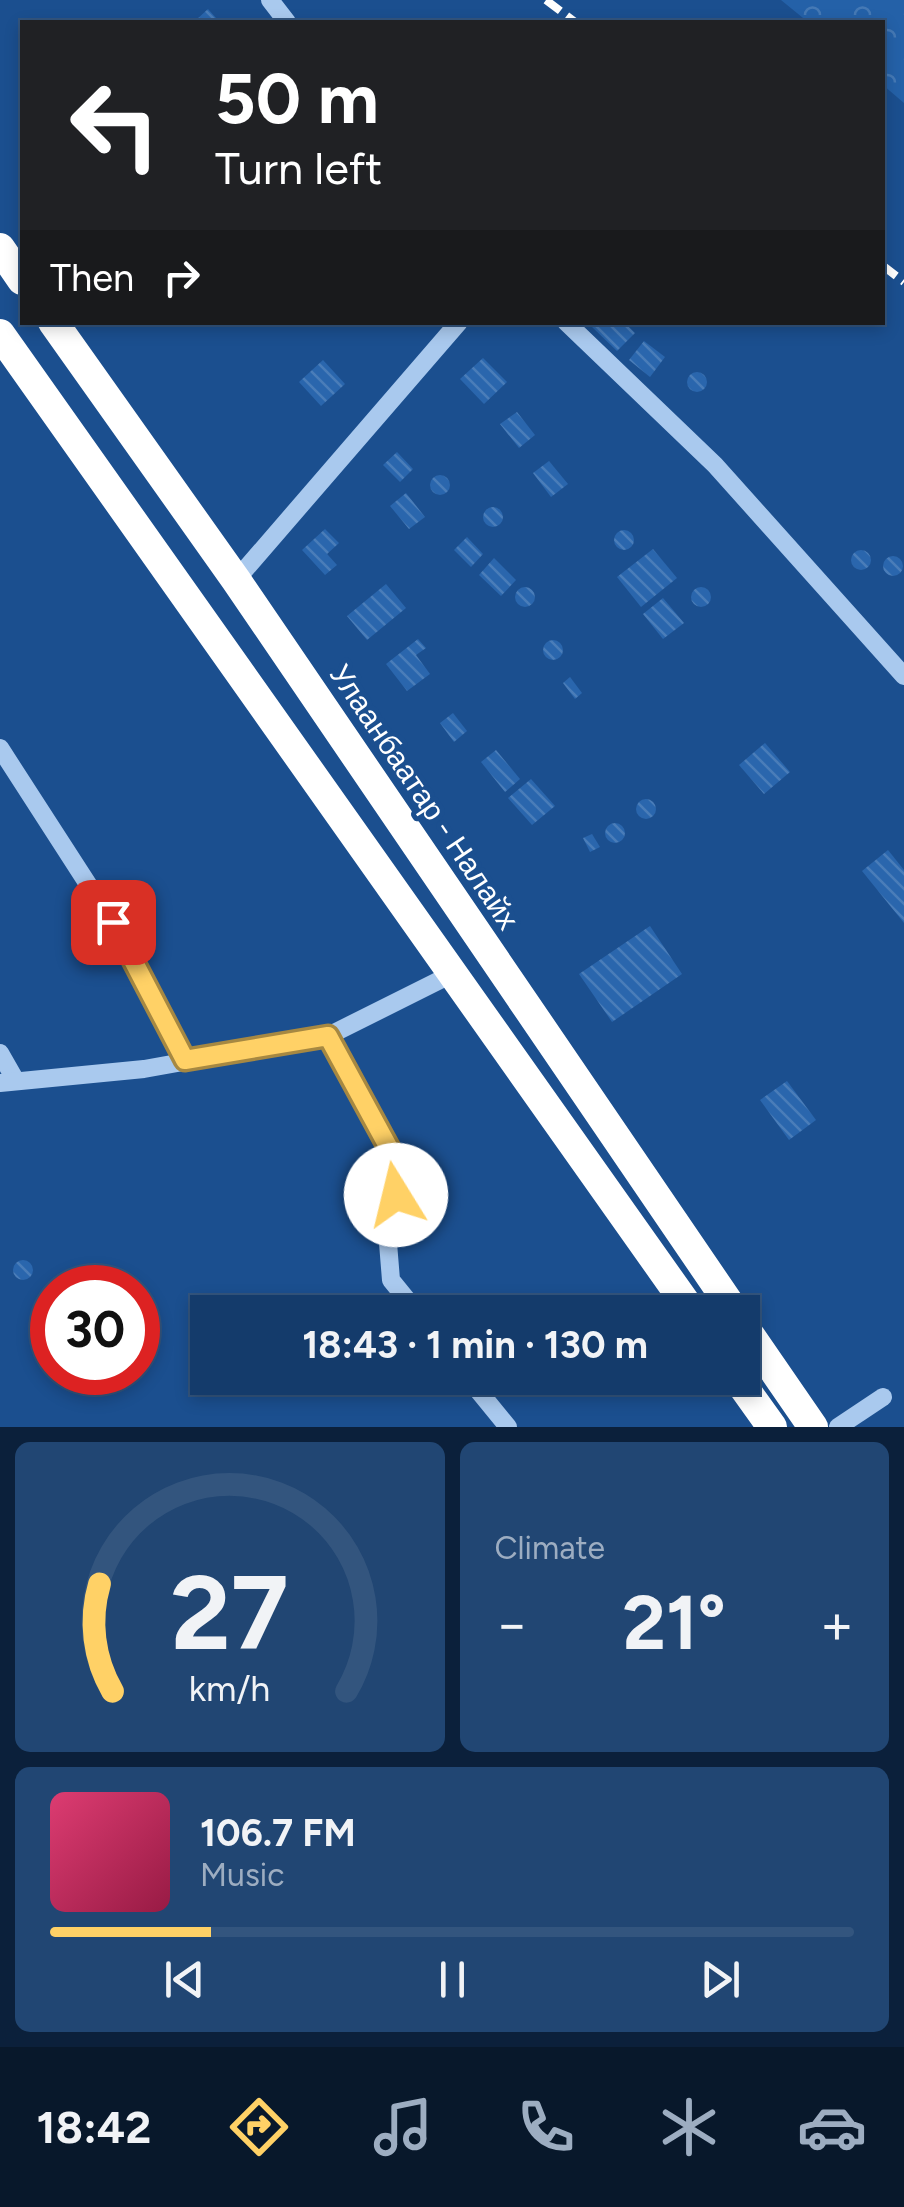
<!DOCTYPE html>
<meta charset="utf-8">
<style>
:root{--surface:#143b6b;--page:#214673;--text:#f1f3f6;--muted:#9dadc1;--line:#33557e;--accent:#ffd166}
body{margin:0;font-family:Figtree,sans-serif;background:var(--page);color:var(--text);height:100vh;display:flex;flex-direction:column;font-size:38px;white-space:nowrap}
*{box-sizing:border-box;margin:0}
p{font-size:32px;color:var(--muted)}
.icon{flex:none;width:55px;height:55px;fill:none;stroke:currentColor;stroke-width:2;stroke-linecap:round;stroke-linejoin:round}
.map{position:relative;height:1427px;overflow:hidden}
.side{display:flex;flex-direction:column;gap:15px;padding:15px;background:#0b203b;flex:1}
.side>*{flex:none}
.banner{position:absolute;left:20px;top:20px;width:865px;height:305px;border-radius:0px;box-shadow:0 5px 15px #0003,0 0 0 2px var(--line);background:#202124;color:#fff;overflow:hidden}
.speed{position:absolute;left:30px;top:1265px;display:flex;gap:20px;font-size:50px;font-weight:700;text-align:center}
.speed>*{display:grid;place-content:center;width:130px;height:130px;border-radius:50%;background:var(--surface);box-shadow:0 5px 15px #0003,0 0 0 2px var(--line);line-height:1}
.speed .limit{border:15px solid #d22;background:#fff;color:#111}
.pin{position:absolute;display:grid;place-items:center;width:85px;height:85px;color:#fff;margin:-42px;border-radius:20px;box-shadow:0 5px 15px #0006}
.me{position:absolute;width:110px;margin:-55px;rotate:351deg;stroke-linejoin:round;filter:drop-shadow(0 0 8px #0008)}
.turn{display:flex;align-items:center;gap:35px;height:210px;padding:0 30px;font-size:45px}
.turn .icon{width:130px;height:130px;stroke-width:2.5}
.turn b{display:block;font-size:70px;line-height:85px}
.then{display:flex;align-items:center;height:95px;padding:0 30px;background:#0003;gap:20px;font-size:38px}
.big{font-size:75px;font-weight:700;line-height:1.1}
.side .tile{flex:1;display:flex;flex-direction:column;justify-content:center;gap:15px;min-width:0;padding:0 35px;border-radius:15px;background:var(--page)}
.side .dial{align-items:center;gap:0}
.dial svg{height:260px;overflow:visible;fill:none;stroke:var(--line);stroke-width:7;stroke-linecap:round;text-anchor:middle}
.dial text{fill:var(--text);stroke:none}
.song{display:flex;align-items:center;gap:30px}
.cover{width:120px;height:120px;border-radius:15px;background:linear-gradient(135deg,hsl(340 70% 55%),hsl(340 70% 35%))}
.played{height:10px;border-radius:5px;background:linear-gradient(90deg,var(--accent) 20%,var(--line) 20%)}
.keys{display:flex;justify-content:space-around;direction:ltr}
.heat{display:flex;justify-content:space-between;align-items:center;font-size:55px;direction:ltr}
.side .tiles{flex:1;display:grid;gap:15px;grid-template-columns:1fr 1fr}
.tile:last-child{grid-column:span 2}
.trip{position:absolute;left:190px;top:1295px;width:570px;height:100px;border-radius:0px;background:var(--surface);box-shadow:0 5px 15px #0003,0 0 0 2px var(--line);font-weight:700;line-height:100px;text-align:center}
.tabs{display:flex;height:160px;justify-content:space-around;align-items:center;background:#08182b;color:var(--muted)}
.tabs .icon{width:70px;height:70px}
.tabs .current{color:var(--accent)}
.tabs b{font-size:45px;color:var(--text)}
.map>svg:first-child{display:block}
.forest{fill:url(#forest-crowns)}
.building{fill:url(#building-back-hatch)}
.lines{fill:none;stroke-linecap:round;stroke-linejoin:round}
.minor{stroke:#a9c9ee;stroke-width:18}
.highway{stroke:#fff;stroke-width:30}
.rail{stroke:#fff;stroke-width:8;stroke-dasharray:18 8;stroke-linecap:butt}
.route-casing{stroke:#a68842;stroke-width:25}
.route{stroke:#ffd166;stroke-width:18}
.labels{text-anchor:middle;stroke-width:10;stroke-linejoin:round;paint-order:stroke}
.street-label{font-size:30px;fill:#fff;stroke:#1b4f8f}
</style>
<div class="map">
<svg width="904" height="1427" viewBox="0 0 904 1427">
<defs>
<pattern id="forest-crowns" width="20" height="18" patternUnits="userSpaceOnUse" patternTransform="scale(2.5)"><rect width="20" height="18" fill="#2461a8"/><path d="M2 6a3 3 0 1 1 6 0M12 15a3 3 0 1 1 6 0" fill="none" stroke="#4579b5"/></pattern>
<pattern id="building-back-hatch" width="6" height="6" patternUnits="userSpaceOnUse" patternTransform="scale(2.5)"><rect width="6" height="6" fill="#2a66ad"/><path d="M-1 5l2 2M0 0l6 6M5-1l2 2" fill="none" stroke="#4a7db9"/></pattern>
</defs>
<rect width="100%" height="100%" fill="#1b4f8f"/>
<polygon class="forest" points="781,0 904,0 904,103 883,85 882,22 808,22"/>
<g class="building">
<polygon points="208,9 216,18 197,22 195,21"/>
<polygon points="595,322 624,322 635,333 617,351 591,326"/>
<polygon points="644,341 665,357 650,377 629,360"/>
<polygon points="483,358 507,382 484,404 460,379"/>
<polygon points="323,360 345,384 321,406 299,382"/>
<circle cx="697" cy="382" r="10"/>
<polygon points="517,412 535,435 519,448 500,424"/>
<polygon points="397,452 413,469 400,482 383,465"/>
<polygon points="549,461 568,484 551,497 533,473"/>
<circle cx="440" cy="485" r="10"/>
<polygon points="406,493 425,517 409,529 390,506"/>
<circle cx="493" cy="517" r="10"/>
<polygon points="325,529 339,543 327,554 337,565 325,575 302,550"/>
<circle cx="624" cy="540" r="10"/>
<polygon points="467,537 483,554 471,567 454,550"/>
<polygon points="653,549 677,578 641,607 617,577"/>
<circle cx="861" cy="560" r="10"/>
<circle cx="893" cy="566" r="10"/>
<polygon points="494,558 516,580 501,596 479,575"/>
<polygon points="386,584 406,608 367,640 347,616"/>
<circle cx="525" cy="597" r="10"/>
<circle cx="701" cy="597" r="10"/>
<polygon points="663,598 684,623 663,639 643,614"/>
<polygon points="418,639 426,648 416,655 430,674 407,691 386,664"/>
<circle cx="553" cy="650" r="10"/>
<polygon points="570,677 582,693 575,699 563,683"/>
<polygon points="453,713 467,731 454,742 440,723"/>
<polygon points="765,743 790,772 764,794 739,765"/>
<polygon points="496,750 520,779 505,792 481,762"/>
<polygon points="531,779 555,806 532,825 508,798"/>
<circle cx="646" cy="809" r="10"/>
<circle cx="615" cy="833" r="10"/>
<polygon points="592,834 600,847 590,852 583,838"/>
<polygon points="888,850 904,870 904,923 862,871"/>
<polygon points="650,926 682,974 612,1022 579,974"/>
<polygon points="787,1081 816,1120 789,1140 760,1100"/>
<circle cx="23" cy="1270" r="10"/>
</g>
<g class="lines">
<g class="minor">
<polyline points="270,0 287,22"/>
<polyline points="566,322 715,465 904,676"/>
<polyline points="236,580 459,322"/>
<polyline points="0,748 113,923 185,1060"/>
<polyline points="328,1036 390,1150 396,1195 388,1243 391,1280 417,1312"/>
<polyline points="0,1053 16,1081"/>
<polyline points="0,1083 144,1069 328,1036 456,972"/>
<polyline points="468,1378 508,1427"/>
<polyline points="838,1427 883,1397"/>
</g>
<g class="highway">
<polyline points="0,248 22,280"/>
<polyline points="53,322 236,580 735,1312"/>
<polyline points="0,334 692,1312"/>
<polyline points="742,1324 813,1427"/>
<polyline points="737,1378 772,1427"/>
</g>
<g class="rail">
<polyline points="546,0 575,22"/>
<polyline points="882,265 904,282"/>
</g>
</g>
<g class="lines">
<defs>
<polyline id="route" points="113,922 185,1060 328,1036 390,1150 396,1195"/>
</defs>
<use href="#route" class="route-casing"/>
<use href="#route" class="route"/>
</g>
<g class="labels">
<g class="street-label">
<text transform="translate(424 797) rotate(56)" y="10">Улаанбаатар - Налайх</text>
</g>
</g>
</svg>
<div class="speed"><div class="limit">30</div></div>
<div class="pin" style="left:113px;top:922px;background:#d93025"><svg class="icon" aria-label="arrive" viewBox="0 0 24 24"><path d="M6 21V4h12l-3 4 3 4H6"/></svg></div>
<svg class="me" style="left:396px;top:1195px" viewBox="-20 -20 40 40"><circle r="19" fill="#fff"/><path d="M0-13L10 11 0 6-10 11z" fill="#ffd166"/></svg>
<div class="trip">18:43 · 1 min · 130 m</div>
<div class="banner">
<div class="turn"><svg class="icon" aria-label="left" viewBox="0 0 24 24"><path d="M17 20v-9H6M10 6l-5 5 5 5"/></svg><div><b>50 m</b>Turn left</div></div>
<div class="then">Then<svg class="icon" aria-label="right" viewBox="0 0 24 24"><path d="M7 20v-9h11M14 6l5 5-5 5"/></svg></div>
</div>
</div>
<section class="side">
<div class="tiles">
<div class="tile dial"><svg viewBox="0 0 100 80">
<path d="M14 69A42 42 0 1 1 86 69"/>
<path d="M14 69A42 42 0 0 1 10 36" stroke="#ffd166"/>
<text x="50" y="56" font-size="32" font-weight="700">27</text>
<text x="50" y="72" font-size="11">km/h</text>
</svg></div>
<div class="tile"><p>Climate</p>
<div class="heat"><a>−</a><b class="big">21°</b><a>+</a></div>
</div>
<div class="tile">
<div class="song"><i class="cover"></i><div><b>106.7 FM</b><p>Music</p></div></div>
<div class="played"></div>
<div class="keys"><svg class="icon" aria-label="previous" viewBox="0 0 24 24"><path d="M18 5L8 12l10 7zM5 5v14"/></svg><svg class="icon" aria-label="pause" viewBox="0 0 24 24"><path d="M8 5v14M16 5v14"/></svg><svg class="icon" aria-label="next" viewBox="0 0 24 24"><path d="M6 5l10 7-10 7zM19 5v14"/></svg></div>
</div>
</div>
</section>
<nav class="tabs">
<b>18:42</b>
<svg class="icon current" aria-label="directions" viewBox="0 0 24 24"><path d="M12 3l9 9-9 9-9-9zM9 14v-3h6M13 9l2 2-2 2"/></svg>
<svg class="icon" aria-label="music" viewBox="0 0 24 24"><path d="M9 18V5l10-2v13"/><circle cx="6" cy="18" r="3"/><circle cx="16" cy="16" r="3"/></svg>
<svg class="icon" aria-label="phone" viewBox="0 0 24 24"><path d="M5 4h4l2 5-3 2q2 4 5 5l2-3 5 2v4C11 20 4 13 5 4z"/></svg>
<svg class="icon" aria-label="climate" viewBox="0 0 24 24"><path d="M12 3v18M4 7l16 10M4 17L20 7"/></svg>
<svg class="icon" aria-label="car" viewBox="0 0 24 24"><path d="M5 17H2v-5l4-1 3-4h7l3 4 3 1v5h-3M9 17h6M6 11h13"/><circle cx="7" cy="17" r="2"/><circle cx="17" cy="17" r="2"/></svg>
</nav>
